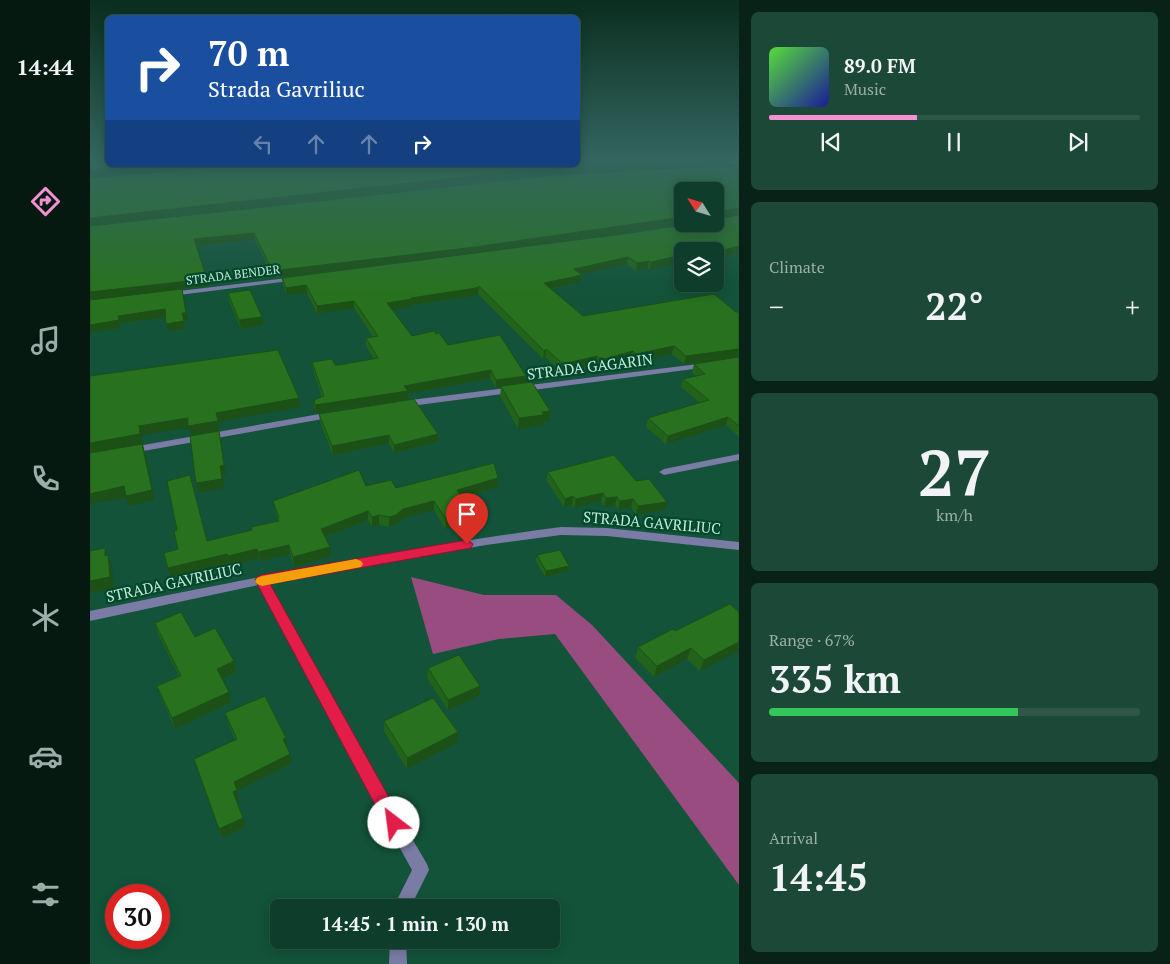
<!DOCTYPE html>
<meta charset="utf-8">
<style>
:root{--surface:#0e3e2b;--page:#1c4937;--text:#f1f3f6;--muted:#9baea9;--line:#2e5747;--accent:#f591d2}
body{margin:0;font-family:"PT Serif",serif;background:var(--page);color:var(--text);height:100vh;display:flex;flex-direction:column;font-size:19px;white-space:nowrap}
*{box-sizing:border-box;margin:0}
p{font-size:16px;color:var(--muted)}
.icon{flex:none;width:28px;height:28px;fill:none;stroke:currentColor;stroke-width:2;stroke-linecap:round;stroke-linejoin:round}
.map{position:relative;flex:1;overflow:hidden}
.panel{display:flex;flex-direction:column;gap:12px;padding:12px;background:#082218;width:431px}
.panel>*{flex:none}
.hud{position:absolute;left:15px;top:15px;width:475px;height:152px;border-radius:8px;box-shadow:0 2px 12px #0003,0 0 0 1px var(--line);background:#1a4fa0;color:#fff;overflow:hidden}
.needle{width:32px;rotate:307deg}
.buttons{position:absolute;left:584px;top:182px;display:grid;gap:10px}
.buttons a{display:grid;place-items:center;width:50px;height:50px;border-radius:8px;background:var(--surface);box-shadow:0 2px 12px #0003,0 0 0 1px var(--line);font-size:25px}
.speed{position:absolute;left:15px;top:884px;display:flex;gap:10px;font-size:25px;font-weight:700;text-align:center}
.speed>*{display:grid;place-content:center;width:65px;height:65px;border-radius:50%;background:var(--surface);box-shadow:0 2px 12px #0003,0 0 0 1px var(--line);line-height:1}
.speed .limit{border:8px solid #d22;background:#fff;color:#111}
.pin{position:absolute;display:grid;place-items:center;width:42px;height:42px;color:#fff;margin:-51px -21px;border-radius:50% 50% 50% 0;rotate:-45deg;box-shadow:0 0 5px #0007}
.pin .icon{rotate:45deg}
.me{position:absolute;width:55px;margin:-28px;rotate:330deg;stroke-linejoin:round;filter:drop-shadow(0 0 4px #0008)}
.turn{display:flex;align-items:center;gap:18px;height:105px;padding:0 20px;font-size:22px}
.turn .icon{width:65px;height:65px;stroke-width:2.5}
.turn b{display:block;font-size:35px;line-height:42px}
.lanes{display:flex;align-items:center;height:48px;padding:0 20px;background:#0003;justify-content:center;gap:25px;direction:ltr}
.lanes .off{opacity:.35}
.big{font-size:38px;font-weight:800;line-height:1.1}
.panel .tile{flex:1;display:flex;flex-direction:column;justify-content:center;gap:8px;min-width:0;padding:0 18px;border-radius:8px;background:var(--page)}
.panel .dial{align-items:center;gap:0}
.dial b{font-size:65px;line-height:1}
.song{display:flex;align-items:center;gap:15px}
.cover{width:60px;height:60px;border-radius:8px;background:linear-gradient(135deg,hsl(110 70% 55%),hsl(240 70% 35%))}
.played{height:5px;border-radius:2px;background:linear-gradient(90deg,var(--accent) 40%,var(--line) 40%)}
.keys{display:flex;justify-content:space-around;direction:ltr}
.heat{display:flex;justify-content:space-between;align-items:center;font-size:28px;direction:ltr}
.charge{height:8px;border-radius:4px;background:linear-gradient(90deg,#34c759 67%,var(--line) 0)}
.trip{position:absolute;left:180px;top:899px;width:290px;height:50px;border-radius:8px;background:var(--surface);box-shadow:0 2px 12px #0003,0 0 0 1px var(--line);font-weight:800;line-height:50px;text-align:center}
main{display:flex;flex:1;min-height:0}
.dock{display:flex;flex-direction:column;width:90px;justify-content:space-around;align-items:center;background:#061911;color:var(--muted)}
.dock .icon{width:35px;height:35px}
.dock .current{color:var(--accent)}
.dock b{font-size:22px;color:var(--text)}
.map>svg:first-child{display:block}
.green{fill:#994c7f}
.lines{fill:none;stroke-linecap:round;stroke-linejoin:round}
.minor{fill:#7a7ca5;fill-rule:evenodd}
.wall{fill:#22621b;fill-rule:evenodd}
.shaded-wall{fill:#1c5016}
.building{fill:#28721f;stroke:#1c5016}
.route{fill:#e11d48;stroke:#92132f}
.slow{fill:#f59e0b}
.labels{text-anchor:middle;stroke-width:4.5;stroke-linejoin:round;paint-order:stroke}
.far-street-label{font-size:12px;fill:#c4ead5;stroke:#01482e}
.street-label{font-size:15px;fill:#c4ead5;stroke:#01482e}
</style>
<main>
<nav class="dock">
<b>14:44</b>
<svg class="icon current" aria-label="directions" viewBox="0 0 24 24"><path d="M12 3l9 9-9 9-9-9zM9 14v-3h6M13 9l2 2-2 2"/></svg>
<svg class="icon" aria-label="music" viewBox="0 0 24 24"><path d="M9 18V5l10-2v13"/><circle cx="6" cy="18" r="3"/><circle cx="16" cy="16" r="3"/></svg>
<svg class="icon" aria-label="phone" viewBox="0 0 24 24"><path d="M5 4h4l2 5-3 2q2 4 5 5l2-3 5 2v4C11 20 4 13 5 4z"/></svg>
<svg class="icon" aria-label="climate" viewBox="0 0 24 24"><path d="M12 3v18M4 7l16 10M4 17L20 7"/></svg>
<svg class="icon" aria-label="car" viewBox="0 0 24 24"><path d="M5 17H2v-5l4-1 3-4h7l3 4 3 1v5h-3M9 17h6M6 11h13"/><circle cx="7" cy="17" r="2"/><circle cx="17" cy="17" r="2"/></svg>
<svg class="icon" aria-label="filters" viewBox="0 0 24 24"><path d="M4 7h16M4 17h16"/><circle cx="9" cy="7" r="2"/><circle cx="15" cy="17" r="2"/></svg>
</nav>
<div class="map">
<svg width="649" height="964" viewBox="0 0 649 964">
<rect width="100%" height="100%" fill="#125339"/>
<polygon class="green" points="321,577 394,595 466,595 502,625 649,783 649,885 465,634 409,639 343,654"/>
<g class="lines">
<g class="minor">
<polygon points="629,158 637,158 649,162 649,166"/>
<polygon points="205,277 207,278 207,280 81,296 77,294 81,292"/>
<polygon points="616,363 620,365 619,367 313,407 309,404 313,401"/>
<polygon points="241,412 244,413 246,415 244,417 42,453 37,450 42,447"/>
<polygon points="649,454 649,460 574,475 569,472 574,469"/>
<path d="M471,527L517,528L649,542V550L517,536L471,535L396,545L178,583L274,757L337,864L339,870L320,908H303L322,870L264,765L168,585L0,621V611C156,579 313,548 471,527Z"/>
<polygon points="300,940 316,940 317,964 299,964"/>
</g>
</g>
<g class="wall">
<polygon points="488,158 640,158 639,164 475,172 0,225"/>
<path d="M649,165V214L626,218L649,253L625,258V251H592L560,270L558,268L546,271L537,264L491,274L492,275L491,282L461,289L493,316L624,294L594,364L582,354L545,362L541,359L510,368L506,364L472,372L455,357L453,359L388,294L385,296L322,305V307L303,310L322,336L346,334L358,345L436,383L460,411L459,421L453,422V425L428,429L410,396L411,387L406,388L400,378L318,394V399L226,413L224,408V400L232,397L223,370L222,362L249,365L284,359L276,346V338L283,337L264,308L227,314L217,293L197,295L193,285L192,278L263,269L190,277H183L165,240L106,246L119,286L11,299L98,320L94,321L95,329L78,331L76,317L30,323L31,328L0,333V226ZM625,191V224L461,243L594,224H592Z"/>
<polygon points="138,293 173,325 151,329 139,301"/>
<polygon points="649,357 649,437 636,425 576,444 556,427 558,418 610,403 591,387 593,379 606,376 602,372 604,364"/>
<polygon points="229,414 348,434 348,442 304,453 299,443 243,455 230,422"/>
<polygon points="458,472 546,481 574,510 546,515 541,507 528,510 525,505 514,507 511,501 484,508 482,505 474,507 456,480"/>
<polygon points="276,486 306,488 408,487 372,498 375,503 375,508 378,513 378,523 355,529 344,510 313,518 306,525 299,527 289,525 282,527 278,520 235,537 241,556 204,567 200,554 170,561 169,558 140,566 139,563 81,578 117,541 162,530 188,521 185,510 183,501"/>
<polygon points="447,555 479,566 478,571 455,577 446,561"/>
<polygon points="640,604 610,671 597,659 564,677 545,658 548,647 585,631"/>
<polygon points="65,623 105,637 144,661 146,672 132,678 141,702 85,729 71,697 67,686 89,676 68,634"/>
<polygon points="338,668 389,696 358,710 337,678"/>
<polygon points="135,713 197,748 200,754 202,763 147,791 149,799 146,800 153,818 155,827 132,838 107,769 145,740 138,722"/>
<polygon points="294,721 368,732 367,743 317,769 294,732"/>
</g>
<g class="shaded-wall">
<polygon points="66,165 139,165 0,177 0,171"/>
<polygon points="476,166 475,172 0,225 0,218"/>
<polygon points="649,208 649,214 625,219 625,212"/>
<polygon points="592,217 592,224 594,224 385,254 190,277 190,270"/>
<polygon points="164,233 165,240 105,246 104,239"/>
<polygon points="649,246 649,253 625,258 625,252"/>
<polygon points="592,255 592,262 560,270 561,262"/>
<polygon points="538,257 537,264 483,276 484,269"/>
<polygon points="559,261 558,268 546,271 547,263"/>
<polygon points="492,275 491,282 454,290 454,283"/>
<polygon points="117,279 119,286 0,300 0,292"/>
<polygon points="216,285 217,293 197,295 196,288"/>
<polygon points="389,286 388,294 385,296 322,305 322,307 298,311 297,303 321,298"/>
<polygon points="92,289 98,320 94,321 95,329 78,331 76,324 92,313"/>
<polygon points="264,301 264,308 227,314 227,306"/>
<polygon points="75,309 77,317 30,323 31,328 0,333 0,325 28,316"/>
<polygon points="172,317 173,325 151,329 149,320"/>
<polygon points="584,346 582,354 545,362 546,354"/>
<polygon points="456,349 455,357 453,359 454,351"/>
<polygon points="649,349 649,357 594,364 596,356"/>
<polygon points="543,351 541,359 510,368 511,360"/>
<polygon points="507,356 506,364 472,372 473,364"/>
<polygon points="401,370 400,378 318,394 318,399 226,413 225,405 314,386"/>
<polygon points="436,376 436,384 406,388 406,380"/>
<polygon points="209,398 210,407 128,422 129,430 101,435 99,428 51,435 65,500 38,506 36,497 0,504 0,494 34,486 62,490 0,454 0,443 49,426"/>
<polygon points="460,411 459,421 453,422 453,425 428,429 429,418 452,412"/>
<polygon points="638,417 636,425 576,444 578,436"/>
<polygon points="348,434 348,442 304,453 304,445"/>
<polygon points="299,435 299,443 243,455 242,446"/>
<polygon points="131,440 136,474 132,475 134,488 108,493 106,483 130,466"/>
<polygon points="408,478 408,487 367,499 367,490"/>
<polygon points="513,493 511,501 484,508 486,499"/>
<polygon points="483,496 482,505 474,507 475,499"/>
<polygon points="527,497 525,505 514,507 516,498"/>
<polygon points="543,499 541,507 528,510 530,501"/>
<polygon points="344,501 344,510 313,518 306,525 299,527 299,517 313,509"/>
<polygon points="577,502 574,510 546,515 548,506"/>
<polygon points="278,511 278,520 232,538 231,529"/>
<polygon points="378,513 378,523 355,529 356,519"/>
<polygon points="289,515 289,525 282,527 282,517"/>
<polygon points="199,545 200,554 170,561 168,552"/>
<polygon points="240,547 241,556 204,567 203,557"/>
<polygon points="15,548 22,566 24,588 0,593 0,581 15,556"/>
<polygon points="167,549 169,558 140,566 138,556"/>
<polygon points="137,554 139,563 81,578 78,568"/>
<polygon points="479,566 478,571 455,577 456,571"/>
<polygon points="649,642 649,651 610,671 614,660"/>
<polygon points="601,648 597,659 564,677 567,666"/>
<polygon points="144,661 146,672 129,680 127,669"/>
<polygon points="390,686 389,696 358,710 358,700"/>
<polygon points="139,692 141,702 85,729 82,718"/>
<polygon points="368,732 367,743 317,769 317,758"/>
<polygon points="196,738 197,748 193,739"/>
<polygon points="200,754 202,763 147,791 149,799 145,801 143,792 144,782"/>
<polygon points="153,818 155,827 132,838 129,829"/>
</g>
<g class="building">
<polygon points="0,158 18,158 18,165 66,165 0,171"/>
<polygon points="488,158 628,158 476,166 0,218 0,178 151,165 488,165"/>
<polygon points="649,165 649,208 625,212 625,214 625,191 592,191 592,217 385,247 190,270 182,270 164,233 104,239 117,279 0,292 0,226 476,174"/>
<polygon points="649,215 649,246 625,252 592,251 592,255 561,262 559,261 547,263 538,257 484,269 492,275 454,283 493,316 624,294 646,312 649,312 649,349 596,356 584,346 546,354 543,351 511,360 507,356 473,364 456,349 454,351 389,286 386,288 321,298 322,299 297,303 322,336 344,331 346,334 349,333 358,345 410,335 436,376 406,380 401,370 314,386 318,391 225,405 224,400 234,396 222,362 242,359 245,365 249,365 288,358 276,338 288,336 264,301 227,306 216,285 196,288 192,278 540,233 599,224 625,224 625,217 627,219"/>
<polygon points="92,289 96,313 92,313 94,321 76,324 75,309 28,316 29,320 0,325 0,300"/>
<polygon points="160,290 172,317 149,320 138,293"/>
<polygon points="188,350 209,398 126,413 128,421 98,426 98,418 49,426 50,434 0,443 0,376"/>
<polygon points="649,357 649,426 638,417 578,436 558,418 619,400 593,379 615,374 604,364"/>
<polygon points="442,382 460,411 452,412 454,415 429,418 411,386"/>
<polygon points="324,399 348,434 304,445 299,435 242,446 229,414"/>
<polygon points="129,431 134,465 130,466 132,479 106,483 100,436"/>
<polygon points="52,444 62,490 36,496 34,486 0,494 0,453"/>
<polygon points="524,455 546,481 559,479 577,502 548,506 543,499 530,501 527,497 516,498 513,493 486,499 483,496 475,499 458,472"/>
<polygon points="404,463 408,478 367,490 375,503 372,504 378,513 356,519 344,501 313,509 306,515 299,517 289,515 282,517 278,511 231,529 240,547 203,557 199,545 168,552 167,549 138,556 137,554 78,568 74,553 88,549 84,531 87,530 77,481 100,475 117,541 162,530 161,527 189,521 187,517 189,517 183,501 269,470 276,486 301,480 306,488"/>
<polygon points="15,548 15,556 18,555 20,577 0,581 0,551"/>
<polygon points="470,550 479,566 456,571 447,555"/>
<polygon points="640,604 649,612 649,642 614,660 601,648 567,666 548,647 583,629 585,631"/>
<polygon points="91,612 105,637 125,628 144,661 127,669 139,692 82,718 67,686 91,676 65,623"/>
<polygon points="369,655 390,686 358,700 338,668"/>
<polygon points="175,696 196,738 193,739 200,754 144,782 147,790 143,792 153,818 129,829 104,759 147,739 135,713"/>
<polygon points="343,698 368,732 317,758 294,721"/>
</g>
<linearGradient id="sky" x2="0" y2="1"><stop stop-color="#0a2e1f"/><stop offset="0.54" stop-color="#33665f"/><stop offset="1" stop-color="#33665f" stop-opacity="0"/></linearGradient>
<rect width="649" height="293" fill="url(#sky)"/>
<polygon class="route" points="377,540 383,544 381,548 180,584 310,817 313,823 310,829 304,831 298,829 165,580 167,577 171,575"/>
<polygon class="slow" points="266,559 271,561 273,564 271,567 172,586 167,584 165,581 167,578 172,576"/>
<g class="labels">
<g class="far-street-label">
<text transform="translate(143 275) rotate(-7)" y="4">STRADA BENDER</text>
</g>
<g class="street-label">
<text transform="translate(500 367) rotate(-7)" y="5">STRADA GAGARIN</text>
<text transform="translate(562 523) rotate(5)" y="5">STRADA GAVRILIUC</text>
<text transform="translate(84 583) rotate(-12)" y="5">STRADA GAVRILIUC</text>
</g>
</g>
</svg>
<div class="buttons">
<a><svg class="needle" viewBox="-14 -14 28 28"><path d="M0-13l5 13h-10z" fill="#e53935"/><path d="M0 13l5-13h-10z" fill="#9baea9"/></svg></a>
<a><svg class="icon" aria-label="layers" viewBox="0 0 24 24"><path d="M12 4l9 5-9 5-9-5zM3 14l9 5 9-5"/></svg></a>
</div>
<div class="speed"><div class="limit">30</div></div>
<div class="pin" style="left:377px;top:544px;background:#d93025"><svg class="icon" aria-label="arrive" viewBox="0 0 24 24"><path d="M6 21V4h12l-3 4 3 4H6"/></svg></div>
<svg class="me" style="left:304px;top:823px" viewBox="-20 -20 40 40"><circle r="19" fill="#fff"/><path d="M0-13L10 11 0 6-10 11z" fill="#e11d48"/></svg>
<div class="trip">14:45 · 1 min · 130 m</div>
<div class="hud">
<div class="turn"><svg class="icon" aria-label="right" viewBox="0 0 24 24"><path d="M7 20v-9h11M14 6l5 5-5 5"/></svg><div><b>70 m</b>Strada Gavriliuc</div></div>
<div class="lanes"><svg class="icon off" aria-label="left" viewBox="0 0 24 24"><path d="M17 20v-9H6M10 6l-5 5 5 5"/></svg><svg class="icon off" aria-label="ahead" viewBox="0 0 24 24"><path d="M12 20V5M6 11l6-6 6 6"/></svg><svg class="icon off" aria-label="ahead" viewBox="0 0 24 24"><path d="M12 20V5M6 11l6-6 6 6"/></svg><svg class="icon" aria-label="right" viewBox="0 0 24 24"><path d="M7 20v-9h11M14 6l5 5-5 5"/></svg></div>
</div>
</div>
<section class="panel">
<div class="tile">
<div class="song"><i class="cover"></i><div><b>89.0 FM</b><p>Music</p></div></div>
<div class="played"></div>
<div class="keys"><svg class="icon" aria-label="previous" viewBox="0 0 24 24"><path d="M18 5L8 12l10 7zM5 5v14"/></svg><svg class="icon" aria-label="pause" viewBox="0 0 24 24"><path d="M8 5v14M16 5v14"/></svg><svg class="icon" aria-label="next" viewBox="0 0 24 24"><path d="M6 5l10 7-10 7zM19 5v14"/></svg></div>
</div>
<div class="tile"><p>Climate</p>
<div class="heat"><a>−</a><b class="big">22°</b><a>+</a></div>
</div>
<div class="tile dial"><b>27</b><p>km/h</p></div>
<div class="tile"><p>Range · 67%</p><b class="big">335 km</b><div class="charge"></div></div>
<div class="tile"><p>Arrival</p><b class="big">14:45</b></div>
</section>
</main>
